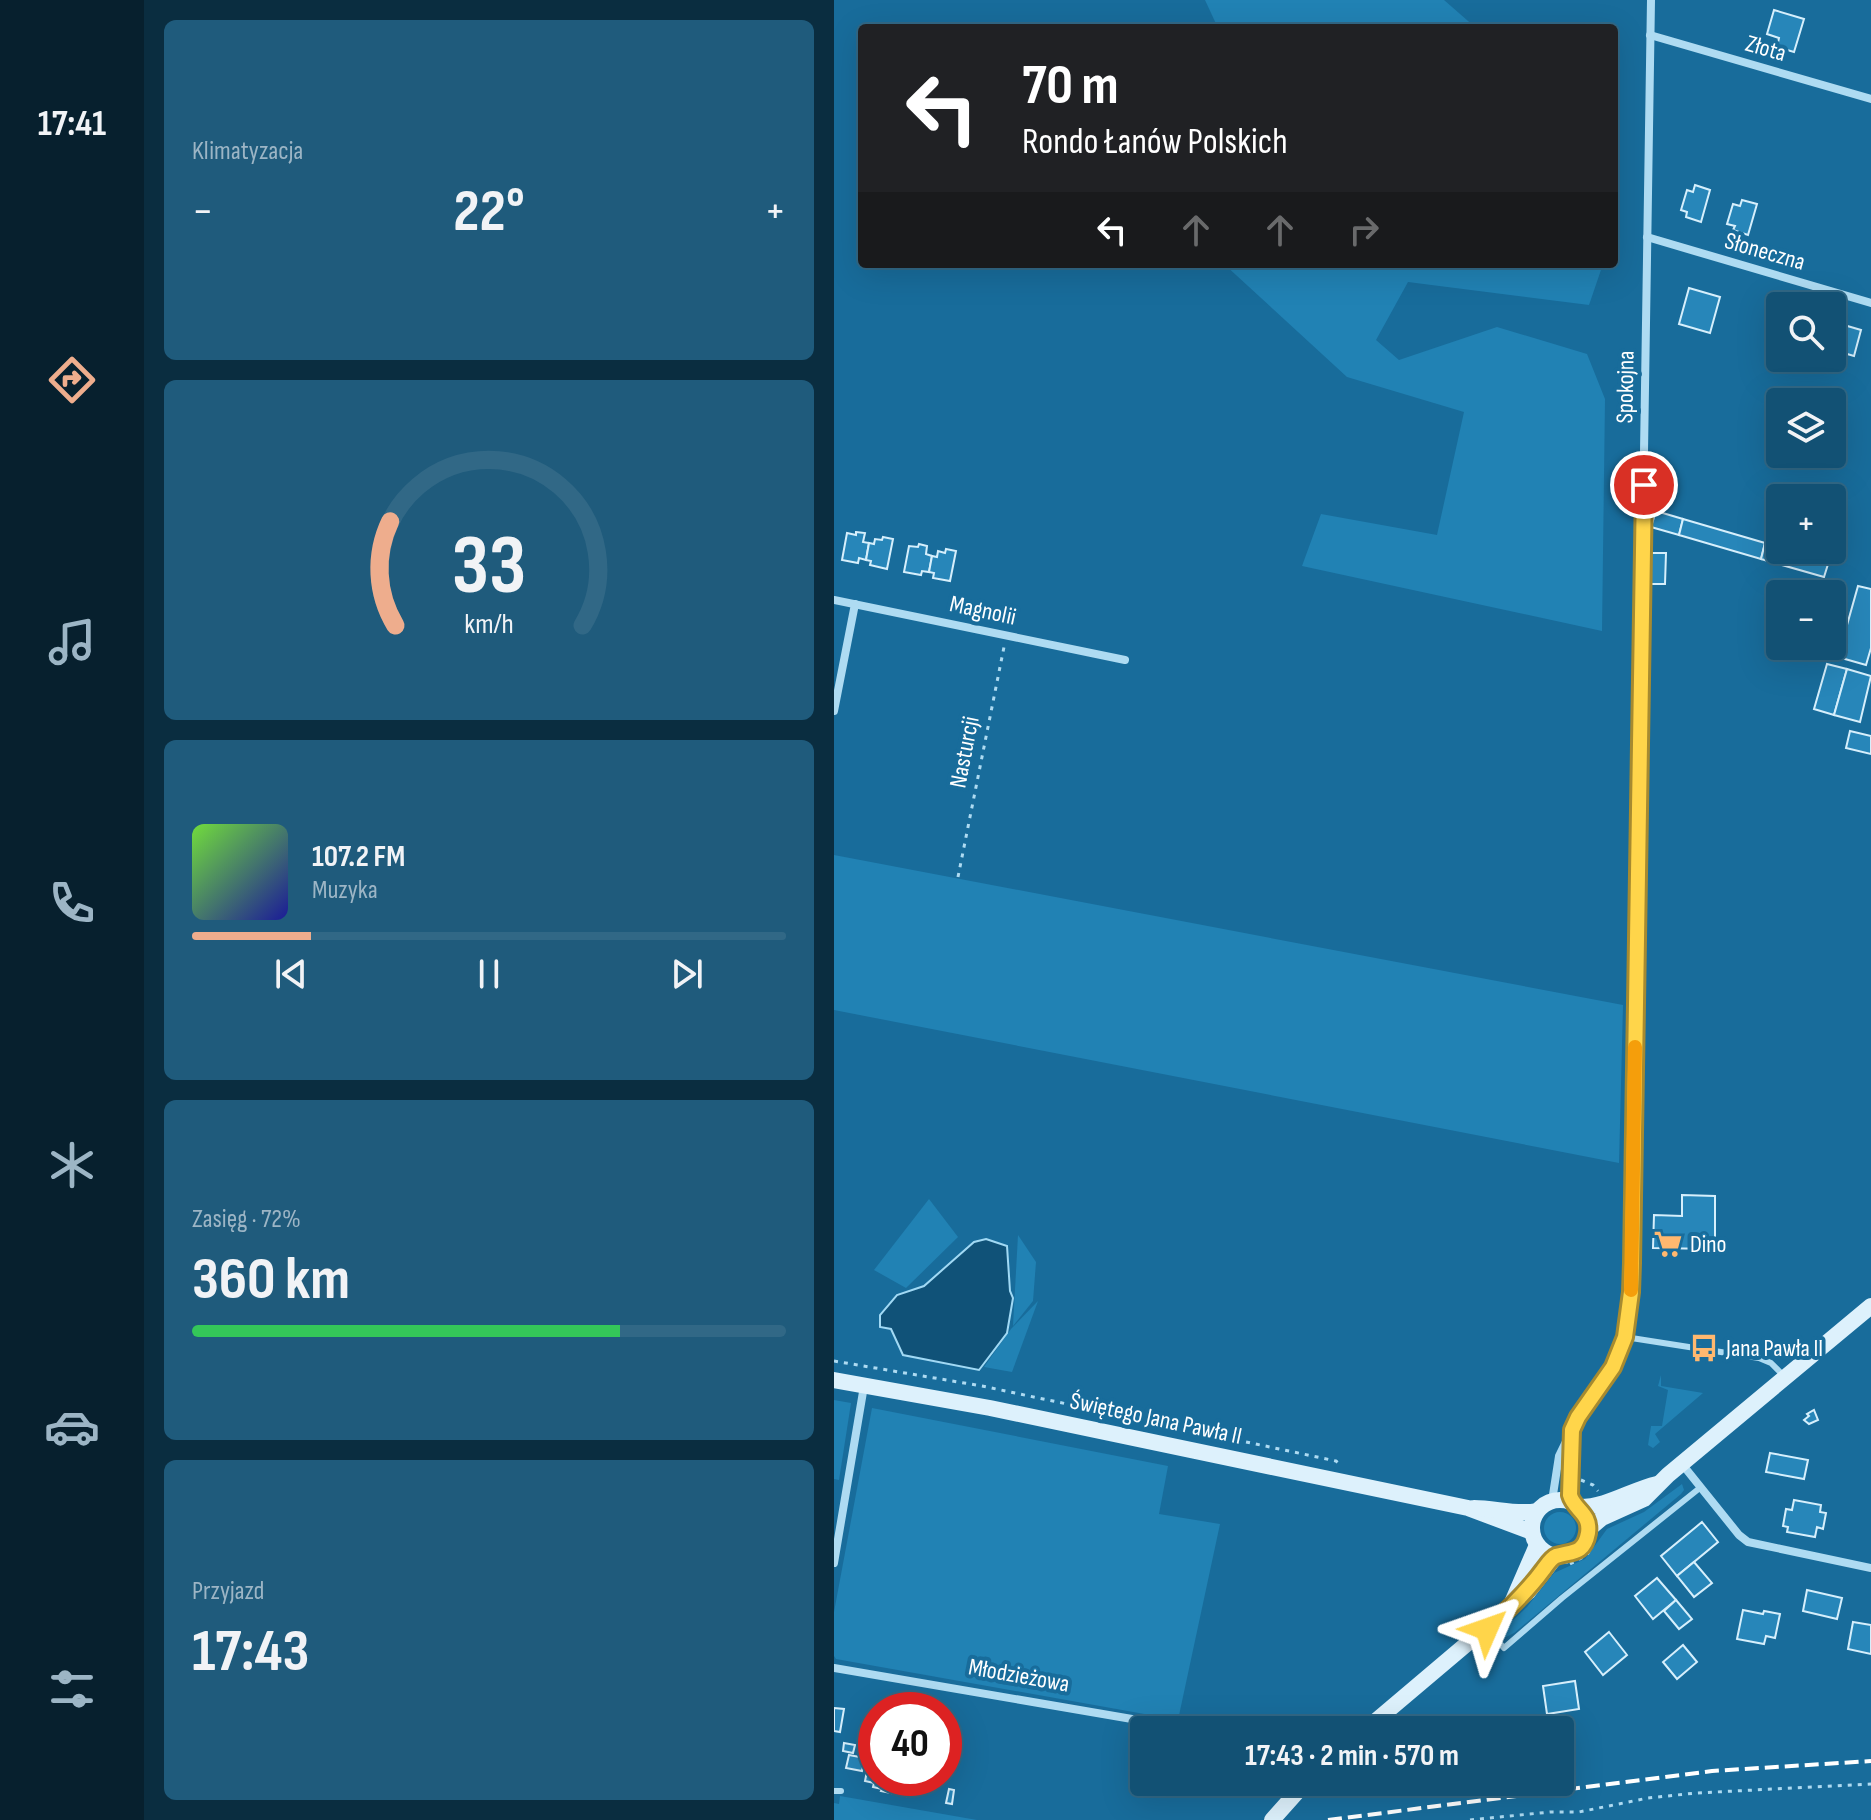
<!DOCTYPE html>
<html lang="pl">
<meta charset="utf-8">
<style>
:root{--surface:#125174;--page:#1f5b7c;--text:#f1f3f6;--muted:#9cb5c5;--line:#316886;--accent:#eead8d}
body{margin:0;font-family:"Sofia Sans Condensed",sans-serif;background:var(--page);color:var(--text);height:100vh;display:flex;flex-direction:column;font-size:30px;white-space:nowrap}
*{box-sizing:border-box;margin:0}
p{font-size:26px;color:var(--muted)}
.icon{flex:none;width:44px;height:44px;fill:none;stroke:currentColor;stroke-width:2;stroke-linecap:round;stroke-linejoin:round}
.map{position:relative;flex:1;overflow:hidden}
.panel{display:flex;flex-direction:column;gap:20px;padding:20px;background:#0a2d40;width:690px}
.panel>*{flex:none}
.top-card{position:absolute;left:24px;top:24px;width:760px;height:244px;border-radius:8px;box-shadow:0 8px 32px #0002,0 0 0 2px var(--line);background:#202124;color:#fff;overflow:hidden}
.controls{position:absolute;left:932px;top:292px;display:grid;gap:16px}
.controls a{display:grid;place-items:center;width:80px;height:80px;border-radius:8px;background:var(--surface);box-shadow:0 8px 32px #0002,0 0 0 2px var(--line);font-size:40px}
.speed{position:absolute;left:24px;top:1692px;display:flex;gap:16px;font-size:40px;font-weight:700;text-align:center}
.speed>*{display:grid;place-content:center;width:104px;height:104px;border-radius:50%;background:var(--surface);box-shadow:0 8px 32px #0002,0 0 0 2px var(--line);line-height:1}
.speed .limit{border:12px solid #d22;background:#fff;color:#111}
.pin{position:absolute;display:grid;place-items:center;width:68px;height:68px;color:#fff;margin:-34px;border:4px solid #fff;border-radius:50%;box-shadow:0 2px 8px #0007}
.me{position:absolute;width:88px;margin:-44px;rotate:47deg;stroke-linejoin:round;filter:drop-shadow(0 0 6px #0008)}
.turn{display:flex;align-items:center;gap:28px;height:168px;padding:0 32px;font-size:36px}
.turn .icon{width:104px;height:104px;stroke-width:2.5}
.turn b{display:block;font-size:56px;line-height:68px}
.lanes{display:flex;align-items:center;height:76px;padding:0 32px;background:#0003;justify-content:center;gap:40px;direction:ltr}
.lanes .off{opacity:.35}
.big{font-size:60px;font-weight:700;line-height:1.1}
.panel .tile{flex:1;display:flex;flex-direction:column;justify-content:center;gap:12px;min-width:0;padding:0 28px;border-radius:12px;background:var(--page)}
.panel .dial{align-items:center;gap:0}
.dial svg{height:208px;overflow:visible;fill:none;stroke:var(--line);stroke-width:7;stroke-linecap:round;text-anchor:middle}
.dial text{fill:var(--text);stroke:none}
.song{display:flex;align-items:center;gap:24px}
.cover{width:96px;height:96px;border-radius:12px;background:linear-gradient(135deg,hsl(100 70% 55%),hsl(240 70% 35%))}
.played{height:8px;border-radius:4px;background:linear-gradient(90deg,var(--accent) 20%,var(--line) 20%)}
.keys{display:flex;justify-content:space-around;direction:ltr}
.heat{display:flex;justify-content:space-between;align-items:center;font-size:44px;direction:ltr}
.charge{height:12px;border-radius:6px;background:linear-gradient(90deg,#34c759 72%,var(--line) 0)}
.trip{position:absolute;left:296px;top:1716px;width:444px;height:80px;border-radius:8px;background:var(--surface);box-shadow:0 8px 32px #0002,0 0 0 2px var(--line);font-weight:700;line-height:80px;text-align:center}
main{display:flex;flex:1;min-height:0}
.dock{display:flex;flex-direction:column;width:144px;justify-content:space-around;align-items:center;background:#07202e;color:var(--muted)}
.dock .icon{width:56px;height:56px}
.dock .on{color:var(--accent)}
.dock b{font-size:36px;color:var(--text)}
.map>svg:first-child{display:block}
.green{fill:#2182b4}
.water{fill:#105278;stroke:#a1d9f4;stroke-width:2}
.building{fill:#2786b9;stroke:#d6effc;stroke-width:2}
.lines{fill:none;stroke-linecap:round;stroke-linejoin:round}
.path{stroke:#aedbf2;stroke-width:3;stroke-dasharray:4 6;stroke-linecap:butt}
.lane{stroke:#aedbf2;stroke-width:6}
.street{stroke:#aedbf2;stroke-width:8}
.secondary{stroke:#ddf1fc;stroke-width:16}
.rail{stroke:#fff;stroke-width:4;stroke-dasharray:14 6;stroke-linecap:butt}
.route-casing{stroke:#a68a30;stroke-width:20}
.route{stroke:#ffd54a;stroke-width:14}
.slow{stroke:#f59e0b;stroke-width:14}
.labels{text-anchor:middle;stroke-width:8;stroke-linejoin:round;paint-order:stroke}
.street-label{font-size:24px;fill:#fff;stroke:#186c9b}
.poi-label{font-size:24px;fill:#fff;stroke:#186c9b;text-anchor:start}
</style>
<main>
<nav class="dock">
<b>17:41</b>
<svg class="icon on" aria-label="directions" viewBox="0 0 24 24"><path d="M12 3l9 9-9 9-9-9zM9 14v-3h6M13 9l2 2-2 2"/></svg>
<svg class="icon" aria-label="music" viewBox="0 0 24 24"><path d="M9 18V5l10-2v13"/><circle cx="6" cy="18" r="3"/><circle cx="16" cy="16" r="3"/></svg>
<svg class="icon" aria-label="phone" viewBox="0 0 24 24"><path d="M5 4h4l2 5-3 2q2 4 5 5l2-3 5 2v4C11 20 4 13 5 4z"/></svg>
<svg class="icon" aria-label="climate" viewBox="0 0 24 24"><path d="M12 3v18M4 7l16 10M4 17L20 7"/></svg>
<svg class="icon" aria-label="car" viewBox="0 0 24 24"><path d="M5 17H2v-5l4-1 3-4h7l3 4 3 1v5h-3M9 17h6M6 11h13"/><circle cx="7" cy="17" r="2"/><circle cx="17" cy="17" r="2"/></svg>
<svg class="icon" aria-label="filters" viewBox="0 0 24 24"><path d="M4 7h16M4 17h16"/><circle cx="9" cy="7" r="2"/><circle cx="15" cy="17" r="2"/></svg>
</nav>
<section class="panel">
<div class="tile"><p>Klimatyzacja</p>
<div class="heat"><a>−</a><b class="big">22°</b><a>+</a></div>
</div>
<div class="tile dial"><svg viewBox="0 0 100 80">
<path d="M14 69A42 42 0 1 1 86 69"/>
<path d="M14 69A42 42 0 0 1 12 29" stroke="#eead8d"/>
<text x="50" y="56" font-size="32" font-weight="700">33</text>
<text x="50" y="72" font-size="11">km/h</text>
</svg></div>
<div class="tile">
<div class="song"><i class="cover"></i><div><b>107.2 FM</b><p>Muzyka</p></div></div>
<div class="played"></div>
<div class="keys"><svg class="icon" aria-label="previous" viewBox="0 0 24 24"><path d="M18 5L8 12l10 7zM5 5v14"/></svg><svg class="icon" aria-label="pause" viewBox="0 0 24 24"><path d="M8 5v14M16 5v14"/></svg><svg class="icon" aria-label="next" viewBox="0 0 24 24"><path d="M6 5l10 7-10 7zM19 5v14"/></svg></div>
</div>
<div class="tile"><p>Zasięg · 72%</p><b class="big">360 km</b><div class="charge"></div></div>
<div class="tile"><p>Przyjazd</p><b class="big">17:43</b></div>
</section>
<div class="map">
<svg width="1037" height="1820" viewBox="0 0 1037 1820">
<rect width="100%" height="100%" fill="#186c9b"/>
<g class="green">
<polygon points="371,0 610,0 642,28 384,28"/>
<polygon points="780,149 784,152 784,220 780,233"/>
<polygon points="390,264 769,264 755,305 574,282 542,340 565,360 663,327 753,354 771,399 768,631 468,566 487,514 603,535 630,412 513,377"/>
<polygon points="0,855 789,1005 785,1163 0,1010"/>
<polygon points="95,1199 124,1237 72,1288 40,1270"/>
<polygon points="184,1235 202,1262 199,1301 179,1326"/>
<polygon points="204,1301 178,1372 150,1367 177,1329"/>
<polygon points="827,1375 827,1386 869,1393 821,1434 826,1442 819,1448 814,1445 817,1426 828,1426 834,1390 824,1386"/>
<polygon points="0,1400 17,1403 5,1480 0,1479"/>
<polygon points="38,1408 334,1466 325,1514 386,1524 344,1720 2,1659 0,1656 0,1612"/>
<polygon points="848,1484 850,1490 847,1494 680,1633 670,1638 664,1634 693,1607 720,1573 751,1559 773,1529 810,1512"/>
<circle cx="726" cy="1528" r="16"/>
<polygon points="6,1796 143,1820 0,1820 0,1803 5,1804"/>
</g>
<polygon class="water" points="152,1239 173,1246 176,1291 179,1298 173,1333 145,1370 69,1355 57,1329 46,1327 46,1315 63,1295 90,1286 140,1242"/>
<g class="building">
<polygon points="940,10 970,19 960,52 943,47 945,38 933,34"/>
<polygon points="861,185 876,190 867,222 852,217 853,212 847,210 853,190 859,192"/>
<polygon points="908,200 923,204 914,235 899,230 901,226 893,224 899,204 906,206"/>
<polygon points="855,288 886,297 876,333 845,324"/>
<polygon points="1010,325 1027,330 1020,356 1003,351"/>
<polygon points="822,511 849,519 845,535 817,527"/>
<polygon points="849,519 931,543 927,559 845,535"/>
<polygon points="22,532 31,533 29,542 35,543 32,560 25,558 24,563 8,560 13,533 22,535"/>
<polygon points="49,537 59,539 53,569 36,565 37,561 32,560 35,543 40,544 41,539 48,540"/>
<polygon points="931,543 946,547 946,550 956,550 995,561 990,577 927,559"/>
<polygon points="85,544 93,546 92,554 98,556 95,572 88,571 87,575 70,572 75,546 84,547"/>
<polygon points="112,549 122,551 116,581 99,578 100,573 95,572 98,556 103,557 104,551 111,553"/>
<polygon points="816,553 832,553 831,584 816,584"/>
<polygon points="1024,586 1037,589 1037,648 1032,665 1004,657"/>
<polygon points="993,664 1013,669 1000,715 980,709"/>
<polygon points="1013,669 1037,676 1026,722 1000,715"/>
<polygon points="1016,731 1037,736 1037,754 1012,748"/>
<polygon points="848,1195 881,1196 881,1249 819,1248 820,1215 848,1216"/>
<polygon points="980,1410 984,1420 975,1424 970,1420 975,1416 973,1414"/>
<polygon points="936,1453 974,1460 970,1479 932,1472"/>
<polygon points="960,1500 987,1505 986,1512 992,1513 989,1529 983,1527 981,1537 953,1532 954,1527 949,1526 952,1509 958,1510"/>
<polygon points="868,1522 884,1542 843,1576 827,1556"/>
<polygon points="860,1562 878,1583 860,1597 843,1576"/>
<polygon points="823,1578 842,1600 819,1619 801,1596"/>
<polygon points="973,1590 1008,1598 1003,1619 969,1611"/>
<polygon points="842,1600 858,1619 845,1629 830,1611"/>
<polygon points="909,1610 929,1614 930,1611 946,1614 941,1638 932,1636 930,1644 903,1639"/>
<polygon points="1019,1622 1037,1625 1037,1654 1014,1649"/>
<polygon points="775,1632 793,1655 769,1675 751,1652"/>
<polygon points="849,1645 863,1662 843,1679 829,1662"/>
<polygon points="741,1681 745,1709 713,1714 709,1686"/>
<polygon points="0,1708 10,1709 6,1732 0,1731"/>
<polygon points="10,1743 21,1745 19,1753 9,1751"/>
<polygon points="15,1755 31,1758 28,1771 12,1768"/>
<polygon points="34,1766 42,1768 42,1778 64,1778 63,1781 74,1783 72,1796 47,1791 48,1789 39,1787 40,1783 31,1781"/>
<polygon points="115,1789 120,1790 118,1804 112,1803"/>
</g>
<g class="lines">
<g class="path">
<polyline points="124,877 170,647"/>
<polyline points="0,1361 148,1386 502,1461 508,1466"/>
<polyline points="747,1480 759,1485 764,1491"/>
<polyline points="736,1564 753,1555 759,1544"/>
<polyline points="636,1820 716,1812 745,1812 814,1798 862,1793 1037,1784"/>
</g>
<g class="lane">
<polyline points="791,1337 925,1358 937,1363 949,1375"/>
<polyline points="653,1629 670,1648 728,1598 867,1487"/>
<polyline points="0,1791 7,1791"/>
</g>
<g class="street">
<polyline points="816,35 1037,99"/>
<polyline points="813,237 1037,303"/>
<polyline points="0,600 291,660"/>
<polyline points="0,711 21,604"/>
<polyline points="848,1464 905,1535 914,1542 1037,1568"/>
<polyline points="718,1501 725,1456 744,1417 779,1367 791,1337 797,1292 817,0"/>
<polyline points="737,1501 738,1435"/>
<polyline points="0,1563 30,1386"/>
<polyline points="0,1668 362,1730"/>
</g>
<g class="secondary">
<polyline points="0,1380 156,1408 634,1508 698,1532"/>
<circle cx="726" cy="1528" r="28"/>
<path d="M746,1507C773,1507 797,1490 823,1484"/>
<path d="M640,1508C661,1508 682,1515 703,1511"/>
<polyline points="755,1529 768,1518 810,1499 834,1475 1037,1306"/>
<polyline points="677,1605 703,1545"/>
<polyline points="531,1730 694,1592 722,1556"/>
<polyline points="438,1820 472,1782"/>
</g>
<polyline class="rail" points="494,1820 878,1771 1037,1761"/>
</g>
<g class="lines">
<defs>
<path id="route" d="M653,1629C674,1610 693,1592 709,1570C712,1566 717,1558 722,1556C737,1551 750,1555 754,1533C757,1513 740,1510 736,1495L738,1430L744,1417L779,1367L791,1337L797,1292L798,1263L810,485"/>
</defs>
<use href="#route" class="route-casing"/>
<use href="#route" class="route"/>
<polyline class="slow" points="797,1290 801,1047"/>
</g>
<defs>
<symbol id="supermarket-bare" viewBox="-9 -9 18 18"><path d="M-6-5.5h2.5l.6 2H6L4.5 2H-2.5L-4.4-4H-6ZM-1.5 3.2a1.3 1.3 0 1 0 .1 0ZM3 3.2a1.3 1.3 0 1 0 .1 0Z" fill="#ffb86f" stroke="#186c9b" stroke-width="2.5" paint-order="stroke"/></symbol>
<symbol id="bus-bare" viewBox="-9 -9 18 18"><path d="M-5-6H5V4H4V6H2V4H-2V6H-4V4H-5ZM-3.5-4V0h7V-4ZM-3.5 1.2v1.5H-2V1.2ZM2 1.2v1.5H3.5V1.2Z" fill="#ffb86f" stroke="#186c9b" stroke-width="2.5" paint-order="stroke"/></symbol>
</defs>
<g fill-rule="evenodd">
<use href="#supermarket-bare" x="814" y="1224" width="40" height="40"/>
<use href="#bus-bare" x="850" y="1328" width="40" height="40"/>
</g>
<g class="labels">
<g class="street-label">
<text transform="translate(932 48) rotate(16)" y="8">Złota</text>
<text transform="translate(931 251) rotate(16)" y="8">Słoneczna</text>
<text transform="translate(791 387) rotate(-89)" y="8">Spokojna</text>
<text transform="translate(149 610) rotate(12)" y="8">Magnolii</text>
<text transform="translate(130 752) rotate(-79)" y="8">Nasturcji</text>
<text transform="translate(322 1418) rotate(12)" y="8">Świętego Jana Pawła II</text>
<text transform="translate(185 1675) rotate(10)" y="8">Młodzieżowa</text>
</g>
<g class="poi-label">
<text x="856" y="1252">Dino</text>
<text x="892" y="1356">Jana Pawła II</text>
</g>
</g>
</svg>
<div class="controls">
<a><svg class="icon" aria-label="search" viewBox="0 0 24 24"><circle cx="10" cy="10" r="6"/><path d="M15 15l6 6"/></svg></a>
<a><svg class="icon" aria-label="layers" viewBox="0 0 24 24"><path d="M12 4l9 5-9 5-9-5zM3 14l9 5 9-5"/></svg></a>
<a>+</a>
<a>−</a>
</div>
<div class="speed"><div class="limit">40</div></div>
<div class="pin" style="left:810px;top:485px;background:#d93025"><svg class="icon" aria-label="arrive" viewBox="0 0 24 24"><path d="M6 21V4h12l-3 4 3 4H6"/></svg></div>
<svg class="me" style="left:653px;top:1629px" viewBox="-20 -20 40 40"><path d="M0-17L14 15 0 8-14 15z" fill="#ffd54a" stroke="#fff" stroke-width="4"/></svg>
<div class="trip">17:43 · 2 min · 570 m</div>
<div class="top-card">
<div class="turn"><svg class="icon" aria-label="left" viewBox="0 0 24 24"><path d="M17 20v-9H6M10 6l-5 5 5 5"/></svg><div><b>70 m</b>Rondo Łanów Polskich</div></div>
<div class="lanes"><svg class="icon" aria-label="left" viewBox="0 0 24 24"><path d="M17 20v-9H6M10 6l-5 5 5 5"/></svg><svg class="icon off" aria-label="ahead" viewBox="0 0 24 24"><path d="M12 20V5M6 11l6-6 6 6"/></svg><svg class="icon off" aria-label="ahead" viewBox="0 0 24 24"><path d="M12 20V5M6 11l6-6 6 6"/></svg><svg class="icon off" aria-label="right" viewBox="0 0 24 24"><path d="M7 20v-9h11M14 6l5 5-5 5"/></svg></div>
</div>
</div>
</main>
